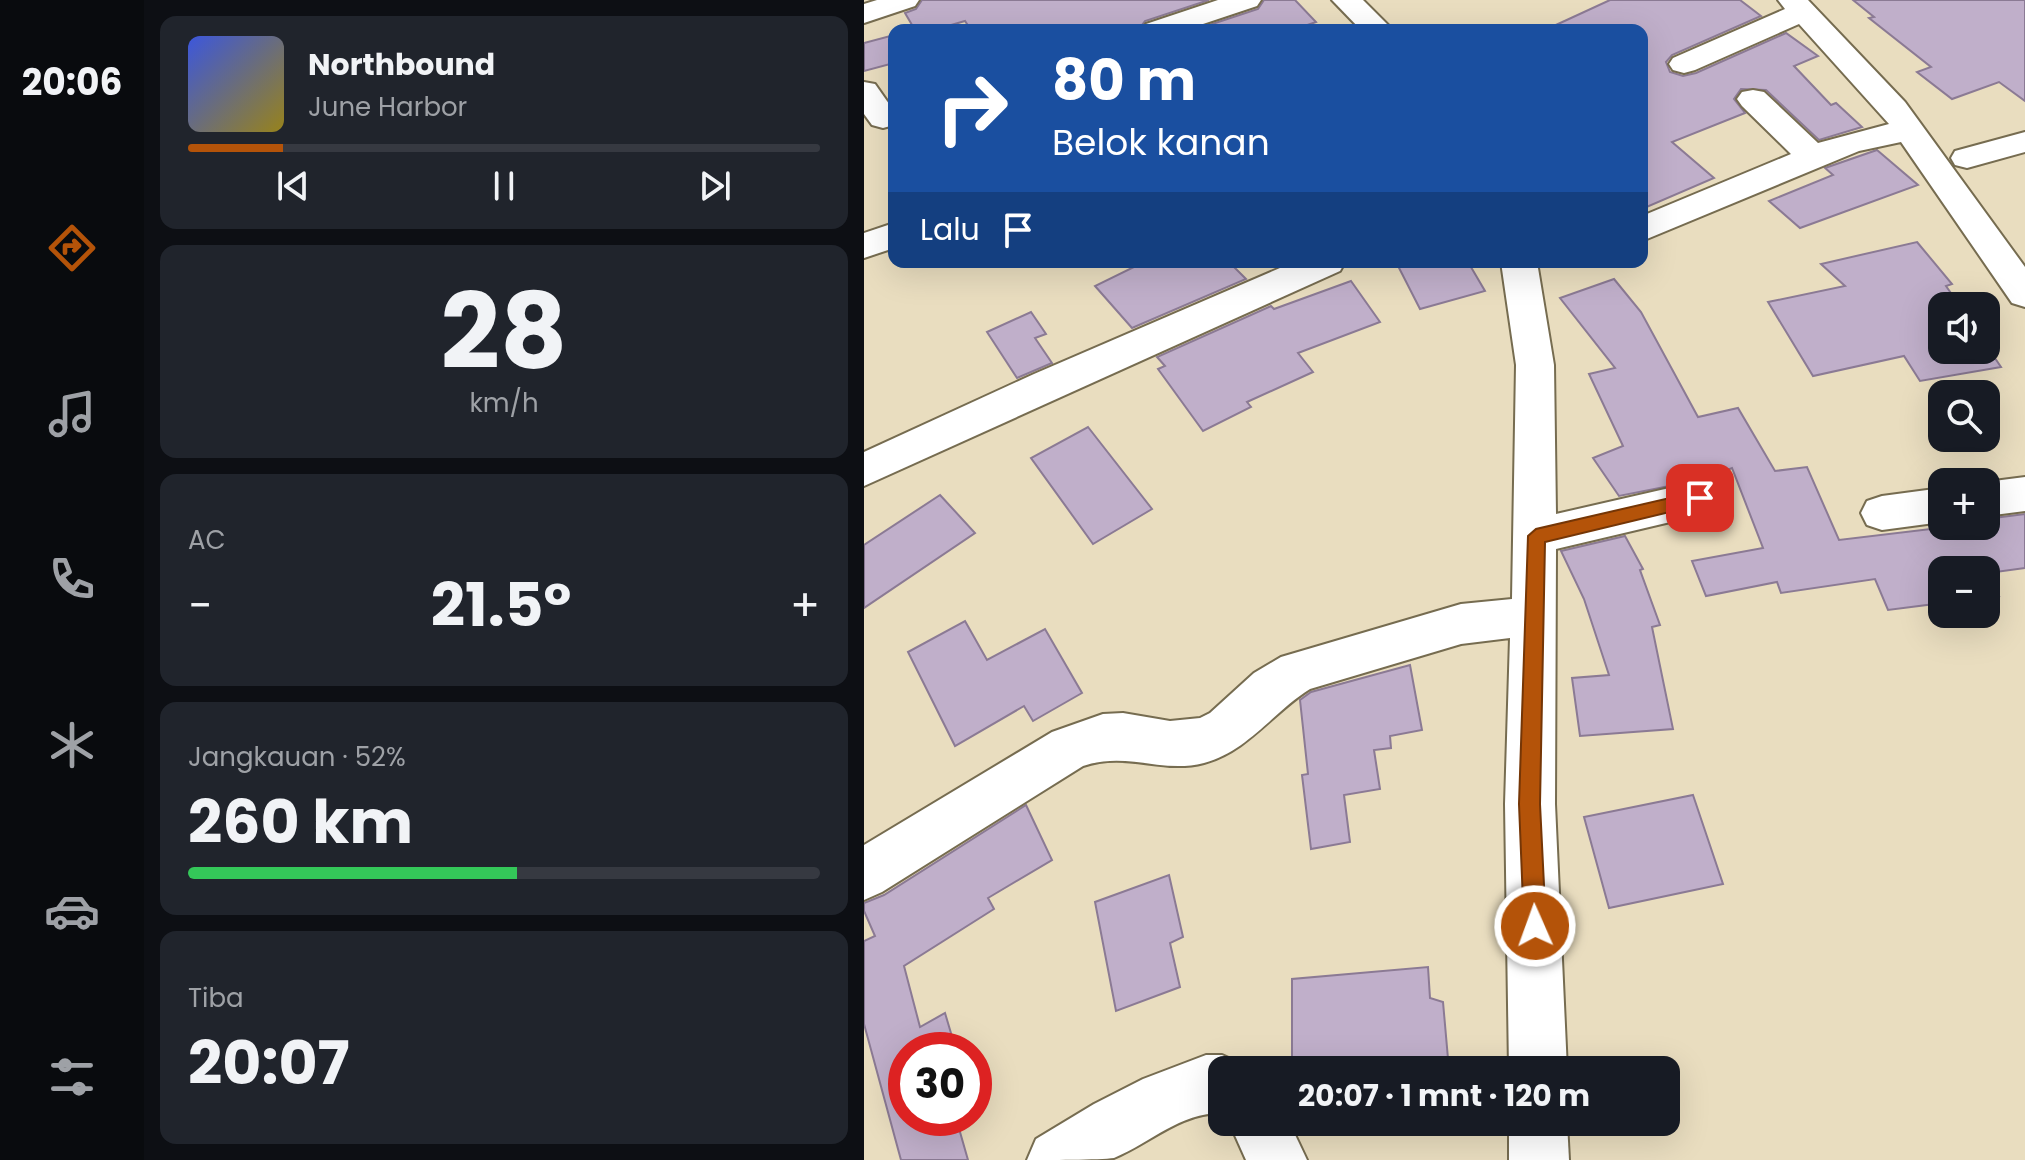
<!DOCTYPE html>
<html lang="id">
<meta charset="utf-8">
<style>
:root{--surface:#171b24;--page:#20242c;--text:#f1f3f6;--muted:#9ea1a6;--line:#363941;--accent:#b45309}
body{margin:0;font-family:Poppins,sans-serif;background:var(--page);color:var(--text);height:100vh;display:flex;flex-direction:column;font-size:30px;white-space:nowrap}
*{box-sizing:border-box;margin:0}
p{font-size:26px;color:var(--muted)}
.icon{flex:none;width:44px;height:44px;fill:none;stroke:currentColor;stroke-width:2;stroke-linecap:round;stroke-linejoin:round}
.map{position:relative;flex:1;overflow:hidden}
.sheet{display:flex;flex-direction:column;gap:16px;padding:16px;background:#0d0f14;width:720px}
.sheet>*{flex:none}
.guide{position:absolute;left:24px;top:24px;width:760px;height:244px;border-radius:16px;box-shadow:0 8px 32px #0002;background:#1a4fa0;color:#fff;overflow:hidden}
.buttons{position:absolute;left:1064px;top:292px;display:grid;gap:16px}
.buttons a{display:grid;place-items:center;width:72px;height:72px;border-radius:16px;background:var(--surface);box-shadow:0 8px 32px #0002;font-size:40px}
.speed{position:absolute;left:24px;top:1032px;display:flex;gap:16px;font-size:40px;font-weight:700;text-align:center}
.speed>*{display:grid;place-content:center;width:104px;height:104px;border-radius:50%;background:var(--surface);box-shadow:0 8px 32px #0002;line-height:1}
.speed .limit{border:12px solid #d22;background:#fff;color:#111}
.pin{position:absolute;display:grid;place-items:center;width:68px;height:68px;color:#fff;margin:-34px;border-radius:16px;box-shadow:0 4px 12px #0006}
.me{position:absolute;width:88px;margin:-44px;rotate:358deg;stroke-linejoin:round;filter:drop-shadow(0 0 6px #0008)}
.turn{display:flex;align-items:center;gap:28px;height:168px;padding:0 32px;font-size:36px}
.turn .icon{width:104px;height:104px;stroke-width:2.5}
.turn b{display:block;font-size:56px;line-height:68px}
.then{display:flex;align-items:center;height:76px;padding:0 32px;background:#0003;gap:16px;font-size:30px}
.big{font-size:60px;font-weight:700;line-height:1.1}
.sheet .card{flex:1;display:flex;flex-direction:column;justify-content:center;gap:12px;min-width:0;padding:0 28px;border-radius:16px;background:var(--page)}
.sheet .dial{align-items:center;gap:0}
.dial b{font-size:104px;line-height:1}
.song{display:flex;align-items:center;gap:24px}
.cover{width:96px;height:96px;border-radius:12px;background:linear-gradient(135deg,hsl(230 70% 55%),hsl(50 70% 35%))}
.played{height:8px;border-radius:4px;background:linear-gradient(90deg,var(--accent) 15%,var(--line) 15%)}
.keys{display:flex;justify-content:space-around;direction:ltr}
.heat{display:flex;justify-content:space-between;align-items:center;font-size:44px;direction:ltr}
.charge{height:12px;border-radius:6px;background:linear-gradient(90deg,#34c759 52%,var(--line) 0)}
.trip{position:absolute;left:344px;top:1056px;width:472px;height:80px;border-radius:16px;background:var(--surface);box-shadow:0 8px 32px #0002;font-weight:700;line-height:80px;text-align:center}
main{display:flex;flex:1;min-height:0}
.menu{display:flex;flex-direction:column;width:144px;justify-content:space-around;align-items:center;background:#090b0e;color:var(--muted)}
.menu .icon{width:56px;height:56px}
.menu .selected{color:var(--accent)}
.menu b{font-size:36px;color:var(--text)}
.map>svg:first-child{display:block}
.building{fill:#c0afca;stroke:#8b7a94;stroke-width:2}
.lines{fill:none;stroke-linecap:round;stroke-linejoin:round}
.minor-casing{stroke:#766c50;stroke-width:4}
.minor{fill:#fff;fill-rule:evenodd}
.route{fill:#b45309;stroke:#753606;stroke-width:2}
</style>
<main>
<nav class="menu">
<b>20:06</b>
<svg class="icon selected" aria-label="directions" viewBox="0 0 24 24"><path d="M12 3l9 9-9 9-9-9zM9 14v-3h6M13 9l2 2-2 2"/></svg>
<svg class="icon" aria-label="music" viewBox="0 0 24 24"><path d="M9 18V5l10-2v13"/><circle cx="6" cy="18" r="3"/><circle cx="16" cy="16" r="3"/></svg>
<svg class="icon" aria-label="phone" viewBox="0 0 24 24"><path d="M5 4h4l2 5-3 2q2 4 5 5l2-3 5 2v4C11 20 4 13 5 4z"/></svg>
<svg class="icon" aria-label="climate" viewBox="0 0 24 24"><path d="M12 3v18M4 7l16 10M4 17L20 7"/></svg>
<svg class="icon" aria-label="car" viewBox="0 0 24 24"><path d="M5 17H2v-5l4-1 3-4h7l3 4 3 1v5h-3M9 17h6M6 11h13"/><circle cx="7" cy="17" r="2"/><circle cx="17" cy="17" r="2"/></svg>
<svg class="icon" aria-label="filters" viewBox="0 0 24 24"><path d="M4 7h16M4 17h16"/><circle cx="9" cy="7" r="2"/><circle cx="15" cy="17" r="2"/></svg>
</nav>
<section class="sheet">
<div class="card">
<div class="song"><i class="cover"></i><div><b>Northbound</b><p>June Harbor</p></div></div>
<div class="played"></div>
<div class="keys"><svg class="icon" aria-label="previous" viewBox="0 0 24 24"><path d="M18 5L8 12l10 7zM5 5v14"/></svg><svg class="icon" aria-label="pause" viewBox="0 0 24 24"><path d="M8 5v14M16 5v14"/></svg><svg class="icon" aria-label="next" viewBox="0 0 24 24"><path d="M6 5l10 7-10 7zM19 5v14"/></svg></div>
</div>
<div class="card dial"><b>28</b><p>km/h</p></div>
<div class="card"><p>AC</p>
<div class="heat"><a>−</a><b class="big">21.5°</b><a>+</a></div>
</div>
<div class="card"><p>Jangkauan · 52%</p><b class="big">260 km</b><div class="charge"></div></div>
<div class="card"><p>Tiba</p><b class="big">20:07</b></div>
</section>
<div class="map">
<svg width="1161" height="1160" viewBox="0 0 1161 1160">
<rect width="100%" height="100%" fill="#e9ddbf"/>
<g class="building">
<polygon points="58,0 345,0 281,21 274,30 107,30 101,21 70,30 51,30 41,13 52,9"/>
<polygon points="400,0 431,0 452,22 429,30 330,30 394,9"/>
<polygon points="746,0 876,0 897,16 808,55 802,62 806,72 819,76 832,73 922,33 954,56 930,66 967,105 972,103 998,127 955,140 902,90 877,89 870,99 881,113 808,142 850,178 778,209 778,30 681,30"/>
<polygon points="989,0 1161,0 1161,101 1135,82 1088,99 1053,72 1067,67 1005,18 1010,17"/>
<polygon points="30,35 30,63 0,71 0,43"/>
<polygon points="1013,150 1054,185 936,228 905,201 969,175 961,168"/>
<polygon points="1053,242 1088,284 1082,286 1096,306 1078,306 1078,350 1122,350 1122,345 1137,367 1056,381 1040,356 949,376 904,302 981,286 957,264"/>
<polygon points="280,262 365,262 382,279 268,328 231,286"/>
<polygon points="532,262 604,262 621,291 556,309"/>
<polygon points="750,279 777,312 834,417 874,408 911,471 943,467 975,540 1092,526 1122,526 1122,519 1161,514 1161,568 1124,573 1135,596 1122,597 1122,570 1078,570 1078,603 1024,610 1011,579 917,593 913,582 842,596 828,561 899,548 868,468 841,479 755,496 729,458 759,446 725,374 751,368 696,298"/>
<polygon points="487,281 516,322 434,353 449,372 383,402 387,407 339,431 294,369 301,366 293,357 407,306 410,309"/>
<polygon points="167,312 182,334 171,338 188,363 153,378 123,332"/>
<polygon points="224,427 288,509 229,544 167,458"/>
<polygon points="76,495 111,533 0,608 0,545"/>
<polygon points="761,536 779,569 776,570 796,625 788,627 809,729 716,736 708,678 745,675 720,599 697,551"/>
<polygon points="101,621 123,660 181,629 218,693 169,721 160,706 91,746 44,652"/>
<polygon points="546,665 558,730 526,736 527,748 510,750 516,789 480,795 486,842 447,849 438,775 444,774 436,700 447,692"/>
<polygon points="829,795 859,884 745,908 720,817"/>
<polygon points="162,805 188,860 124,898 130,909 40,966 56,1027 81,1013 92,1050 42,1050 42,1118 92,1118 104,1160 37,1160 0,1024 0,941 11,936 0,911 0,903 20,895"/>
<polygon points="305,875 319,937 306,943 316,987 252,1011 231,902"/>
<polygon points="564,967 566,998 579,1002 585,1070 428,1070 428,979"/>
</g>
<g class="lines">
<defs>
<g id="minor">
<polygon points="13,0 55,0 51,6 0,23 0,4"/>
<polygon points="354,0 397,0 393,6 321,30 277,30 282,24"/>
<polygon points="468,0 499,0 529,30 497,30"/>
<polygon points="914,0 944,0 1041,102 1161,267 1161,307 1148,303 1037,142 995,151 778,241 778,216 927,154 878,106 873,99 878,92 889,90 900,92 954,143 1025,124 935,24 831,70 820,73 809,70 805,64 809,58 921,9"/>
<polygon points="0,82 11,84 30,111 30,125 19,128 8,125 0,114"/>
<polygon points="1161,132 1161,152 1103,168 1091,165 1087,158 1091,151"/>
<polygon points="30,223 30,248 0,258 0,233"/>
<polygon points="430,262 481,262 476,271 0,486 0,452 170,374"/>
<path d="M637,262H673L690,365L692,514L836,481L851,486L857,498L851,510L836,515L692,549L691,804L703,1070H645L641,804L646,638L597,644L446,689C409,712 384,751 340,763C297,774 264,751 219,766L18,892L0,900V845L188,732L239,714L259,713L306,721L336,718L346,713L390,673L417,657L597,604L648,599L652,365Z"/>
<polygon points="1161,477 1161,511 1122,516 1122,482"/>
<polygon points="1078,488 1078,522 1018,530 1003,525 997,513 1003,501 1018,496"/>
<path d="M342,1055H358L378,1064L381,1070H358V1113C315,1113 288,1142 250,1158C236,1160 182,1160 163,1160L172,1139L230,1104L279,1079Z"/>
<polygon points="365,1122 425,1122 443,1160 382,1160"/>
<polygon points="645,1122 703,1122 705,1160 645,1160"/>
</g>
</defs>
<use href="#minor" class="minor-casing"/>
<use href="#minor" class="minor"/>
</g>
<polygon class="route" points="836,491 845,498 843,503 681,542 676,804 682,926 679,934 671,937 663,934 660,926 655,804 664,536 672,529"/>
</svg>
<div class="buttons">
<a><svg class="icon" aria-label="sound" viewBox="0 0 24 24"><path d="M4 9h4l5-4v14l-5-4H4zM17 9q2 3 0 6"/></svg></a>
<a><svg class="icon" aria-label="search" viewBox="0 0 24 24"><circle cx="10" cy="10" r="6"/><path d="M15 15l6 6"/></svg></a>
<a>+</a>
<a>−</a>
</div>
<div class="speed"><div class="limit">30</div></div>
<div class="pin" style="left:836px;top:498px;background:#d93025"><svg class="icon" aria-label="arrive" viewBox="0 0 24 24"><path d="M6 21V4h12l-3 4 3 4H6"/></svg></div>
<svg class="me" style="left:671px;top:926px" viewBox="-20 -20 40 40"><circle r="17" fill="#b45309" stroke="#fff" stroke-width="3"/><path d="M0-11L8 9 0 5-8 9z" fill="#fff"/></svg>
<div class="trip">20:07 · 1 mnt · 120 m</div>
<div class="guide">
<div class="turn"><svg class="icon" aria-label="right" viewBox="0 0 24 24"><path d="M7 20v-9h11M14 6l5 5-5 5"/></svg><div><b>80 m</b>Belok kanan</div></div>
<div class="then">Lalu<svg class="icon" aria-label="arrive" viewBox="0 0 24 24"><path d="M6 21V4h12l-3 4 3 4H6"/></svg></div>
</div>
</div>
</main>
